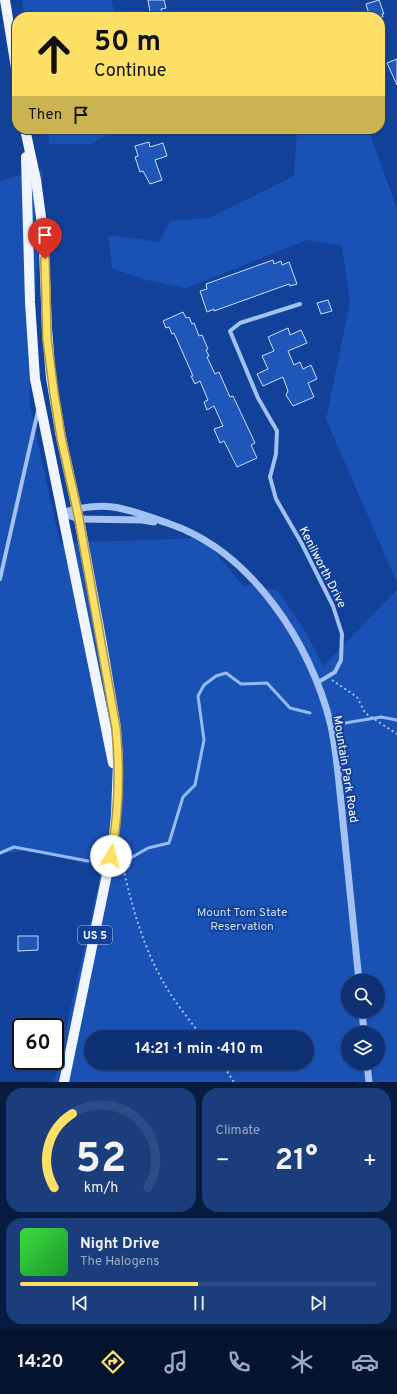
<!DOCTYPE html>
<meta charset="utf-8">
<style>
:root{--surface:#0d3173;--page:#1b3d7b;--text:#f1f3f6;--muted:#9aa9c4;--line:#2d4c85;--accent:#ffe066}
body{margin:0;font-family:Overpass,sans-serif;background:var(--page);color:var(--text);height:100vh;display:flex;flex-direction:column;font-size:15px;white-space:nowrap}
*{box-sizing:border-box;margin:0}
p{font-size:13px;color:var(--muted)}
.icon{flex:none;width:22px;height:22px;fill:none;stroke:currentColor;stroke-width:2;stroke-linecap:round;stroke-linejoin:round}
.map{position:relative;height:1082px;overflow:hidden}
.sheet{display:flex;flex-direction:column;gap:6px;padding:6px;background:#071b3f;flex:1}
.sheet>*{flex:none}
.top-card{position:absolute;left:12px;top:12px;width:373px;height:122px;border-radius:16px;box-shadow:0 1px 3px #0004,0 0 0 1px var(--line);background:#ffe066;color:#111;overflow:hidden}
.fabs{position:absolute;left:341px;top:974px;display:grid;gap:8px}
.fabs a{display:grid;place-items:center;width:44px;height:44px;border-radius:50%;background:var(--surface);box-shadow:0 1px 3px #0004,0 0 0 1px var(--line);font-size:20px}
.speed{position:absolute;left:12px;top:1018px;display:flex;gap:8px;font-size:20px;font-weight:700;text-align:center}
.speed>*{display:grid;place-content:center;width:52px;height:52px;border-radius:50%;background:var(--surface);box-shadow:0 1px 3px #0004,0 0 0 1px var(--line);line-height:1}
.speed .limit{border:2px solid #111;border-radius:6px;background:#fff;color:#111}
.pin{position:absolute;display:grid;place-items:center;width:34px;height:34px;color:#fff;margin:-41px -17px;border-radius:50% 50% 50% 0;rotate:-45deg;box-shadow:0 0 4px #0007}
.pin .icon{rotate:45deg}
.me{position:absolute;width:44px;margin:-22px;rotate:9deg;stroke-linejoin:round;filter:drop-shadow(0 0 3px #0008)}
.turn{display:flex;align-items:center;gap:14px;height:84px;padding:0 16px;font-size:18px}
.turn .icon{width:52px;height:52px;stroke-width:2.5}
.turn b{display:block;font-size:28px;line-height:34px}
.then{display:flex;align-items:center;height:38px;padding:0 16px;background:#0003;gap:8px;font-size:15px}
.big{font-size:30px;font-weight:700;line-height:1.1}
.sheet .card{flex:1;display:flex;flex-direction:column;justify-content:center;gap:6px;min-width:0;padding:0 14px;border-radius:16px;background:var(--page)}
.sheet .dial{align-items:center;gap:0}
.dial svg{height:104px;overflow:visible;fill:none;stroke:var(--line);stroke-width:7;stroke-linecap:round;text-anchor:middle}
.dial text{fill:var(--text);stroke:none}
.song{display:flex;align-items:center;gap:12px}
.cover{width:48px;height:48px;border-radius:6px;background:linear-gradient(135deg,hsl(120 70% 55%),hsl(130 70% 35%))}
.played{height:4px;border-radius:2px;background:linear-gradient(90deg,var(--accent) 50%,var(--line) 50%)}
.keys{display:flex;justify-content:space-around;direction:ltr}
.heat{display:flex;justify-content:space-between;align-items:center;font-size:22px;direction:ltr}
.sheet .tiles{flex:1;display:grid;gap:6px;grid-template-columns:1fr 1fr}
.card:last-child{grid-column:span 2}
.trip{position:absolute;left:84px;top:1030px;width:230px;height:40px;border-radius:20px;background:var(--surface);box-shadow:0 1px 3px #0004,0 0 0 1px var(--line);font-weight:700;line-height:40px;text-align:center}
.tabs{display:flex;height:64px;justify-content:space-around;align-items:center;background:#05142e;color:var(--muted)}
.tabs .icon{width:28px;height:28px}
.tabs .current{color:var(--accent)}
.tabs b{font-size:18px;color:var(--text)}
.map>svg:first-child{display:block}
.green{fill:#1951b4;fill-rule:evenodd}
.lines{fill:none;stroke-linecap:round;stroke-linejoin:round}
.stream{stroke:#95baf7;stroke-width:3}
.building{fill:#1f56b9;stroke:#ccdefe}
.path{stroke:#a3c1f4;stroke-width:2;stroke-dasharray:2 3;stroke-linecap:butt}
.minor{stroke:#a3c1f4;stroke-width:4}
.tertiary{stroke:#a3c1f4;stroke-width:7}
.primary{stroke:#f0f5ff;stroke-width:10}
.route-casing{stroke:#a69242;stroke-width:10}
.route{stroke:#ffe066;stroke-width:7}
.labels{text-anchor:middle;stroke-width:4;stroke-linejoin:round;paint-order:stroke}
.shield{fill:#114199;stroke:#b8c6e0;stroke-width:1}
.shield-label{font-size:11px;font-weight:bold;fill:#fff}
.street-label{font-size:12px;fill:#fff;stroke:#114199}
.park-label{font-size:12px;fill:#ccdefe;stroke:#114199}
</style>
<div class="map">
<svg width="397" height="1082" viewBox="0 0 397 1082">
<rect width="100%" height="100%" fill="#114199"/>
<g class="green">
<polygon points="22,0 111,0 116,17 46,17 24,14"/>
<polygon points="47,129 118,129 90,144 49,144"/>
<polygon points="297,129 368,129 397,208 397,583 326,419 350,302 342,246 307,240 186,288 146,280 112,268 108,235 159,242 170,221 209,218 294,176"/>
<path d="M43,169L29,402L60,543L204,538L243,586L250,585L278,591L304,629L323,666L397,590V1082H54L102,868L30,850L0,854V181ZM348,981H378V1011H348ZM348,1033H378V1063H348ZM91,1037H307V1063H91Z"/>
</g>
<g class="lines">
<g class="stream">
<polyline points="345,723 381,717 397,720"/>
<polyline points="0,853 14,847 88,861"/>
<polyline points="129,859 148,848 169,843 183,797 195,785 204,740 198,696 204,685 216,676 226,673 241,684 267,683 290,708 310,713"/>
</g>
</g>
<g class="building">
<polygon points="148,0 164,0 166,8 161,9 163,17 154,17 152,12 150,12"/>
<polygon points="379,0 384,14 382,14 383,17 370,17 366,4"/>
<polygon points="397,59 397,85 387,63"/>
<polygon points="149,142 150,147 163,143 167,156 155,160 162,180 150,184 143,171 140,172 135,157 138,156 135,146"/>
<polygon points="273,260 274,264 281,261 282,265 289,262 297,284 290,286 289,284 214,311 214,309 207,312 200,291 207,289 206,284"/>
<polygon points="328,300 332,311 321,314 317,303"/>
<polygon points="183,312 186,318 189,317 192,324 194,323 199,336 202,335 208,349 206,350 209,356 207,357 215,374 219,372 230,397 233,396 255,443 251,445 257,458 237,467 224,441 220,443 214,429 223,426 214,406 207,410 204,402 208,400 200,381 195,384 191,376 193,376 174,333 172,334 169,327 166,328 163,321"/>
<polygon points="288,328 290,335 301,330 307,343 288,351 294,365 300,362 303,369 311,365 317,379 308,383 314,397 293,406 286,395 288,391 283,377 263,386 257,374 268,369 262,356 274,351 268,337"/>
<polygon points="18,936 38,936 38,950 18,951"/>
</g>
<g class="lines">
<g class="path">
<polyline points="332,680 357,697 365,713 397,734"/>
<path d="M121,859C131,902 142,946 165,985C175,1003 190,1020 202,1037"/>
<polyline points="222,1063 234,1082"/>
</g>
<g class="minor">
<polyline points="300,304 240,323 230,331 258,398 277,431 276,454 270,477 276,499 302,544 333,606 342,634 341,660 335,672 317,683"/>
<polyline points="0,579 38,411"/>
</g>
<g class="tertiary">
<path d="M62,513C107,499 127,509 170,524C252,552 312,645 331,726C337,754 339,784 342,812C348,868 353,925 359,981"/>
<polyline points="62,513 79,519 142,520 154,522"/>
<polyline points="362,1011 364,1033"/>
<polyline points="367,1063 369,1082"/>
</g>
<g class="primary">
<polyline points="5,0 17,74"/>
<polyline points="25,129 36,180 41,217 44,250 47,329 51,378 61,437 79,519 102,644 116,728 118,762 116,815 113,845 64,1082"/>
<polyline points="26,157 30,302 35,379 113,763"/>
</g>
</g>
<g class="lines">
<defs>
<path id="route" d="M45,259L47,339L54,393L61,437L79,519L116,728C120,770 119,814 111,856"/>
</defs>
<use href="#route" class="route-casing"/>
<use href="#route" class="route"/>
</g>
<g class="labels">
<rect class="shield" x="78" y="926" width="34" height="18" rx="3"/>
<g class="shield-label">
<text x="95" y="939">US 5</text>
</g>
<g class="street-label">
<text transform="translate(323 567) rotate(63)" y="4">Kenilworth Drive</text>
<text transform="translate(346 769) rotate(81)" y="4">Mountain Park Road</text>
</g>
<g class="park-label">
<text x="242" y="916">Mount Tom State<tspan x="242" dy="14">Reservation</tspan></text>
</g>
</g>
</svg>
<div class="fabs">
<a><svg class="icon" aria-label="search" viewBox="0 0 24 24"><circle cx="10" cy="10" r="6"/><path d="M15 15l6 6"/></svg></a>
<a><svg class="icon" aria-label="layers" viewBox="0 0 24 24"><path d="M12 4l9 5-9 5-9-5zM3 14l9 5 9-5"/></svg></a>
</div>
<div class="speed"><div class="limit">60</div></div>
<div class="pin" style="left:45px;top:259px;background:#d93025"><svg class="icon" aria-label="arrive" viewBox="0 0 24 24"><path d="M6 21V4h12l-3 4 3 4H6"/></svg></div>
<svg class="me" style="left:111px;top:856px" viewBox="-20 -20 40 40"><circle r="19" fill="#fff"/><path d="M0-13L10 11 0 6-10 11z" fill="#ffe066"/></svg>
<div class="trip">14:21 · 1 min · 410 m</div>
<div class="top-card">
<div class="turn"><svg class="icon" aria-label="ahead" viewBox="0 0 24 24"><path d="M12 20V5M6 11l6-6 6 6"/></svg><div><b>50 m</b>Continue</div></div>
<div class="then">Then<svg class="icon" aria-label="arrive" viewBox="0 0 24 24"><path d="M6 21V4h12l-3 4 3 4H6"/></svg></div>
</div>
</div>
<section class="sheet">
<div class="tiles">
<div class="card dial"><svg viewBox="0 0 100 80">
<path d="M14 69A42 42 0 1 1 86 69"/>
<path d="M14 69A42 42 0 0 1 28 12" stroke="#ffe066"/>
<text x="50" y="56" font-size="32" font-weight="700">52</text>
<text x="50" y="72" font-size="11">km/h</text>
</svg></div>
<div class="card"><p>Climate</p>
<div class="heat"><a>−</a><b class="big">21°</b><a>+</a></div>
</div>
<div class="card">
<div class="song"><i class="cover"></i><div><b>Night Drive</b><p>The Halogens</p></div></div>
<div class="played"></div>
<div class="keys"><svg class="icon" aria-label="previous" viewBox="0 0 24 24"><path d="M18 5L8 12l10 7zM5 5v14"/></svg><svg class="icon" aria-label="pause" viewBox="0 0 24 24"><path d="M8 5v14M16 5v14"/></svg><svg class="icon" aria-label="next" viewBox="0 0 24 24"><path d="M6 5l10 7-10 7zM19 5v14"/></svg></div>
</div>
</div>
</section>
<nav class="tabs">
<b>14:20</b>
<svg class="icon current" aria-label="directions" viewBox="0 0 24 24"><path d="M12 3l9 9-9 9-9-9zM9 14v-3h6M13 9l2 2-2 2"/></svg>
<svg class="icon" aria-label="music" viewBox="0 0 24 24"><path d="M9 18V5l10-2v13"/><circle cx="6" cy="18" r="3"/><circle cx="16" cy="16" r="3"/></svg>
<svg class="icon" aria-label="phone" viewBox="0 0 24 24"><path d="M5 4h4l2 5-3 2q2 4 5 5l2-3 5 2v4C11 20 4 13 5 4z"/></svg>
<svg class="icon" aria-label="climate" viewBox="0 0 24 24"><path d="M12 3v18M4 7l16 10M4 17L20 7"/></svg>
<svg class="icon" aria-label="car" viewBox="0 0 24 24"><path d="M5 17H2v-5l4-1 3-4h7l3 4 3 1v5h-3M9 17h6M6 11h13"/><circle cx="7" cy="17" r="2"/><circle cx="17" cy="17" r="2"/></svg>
</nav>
